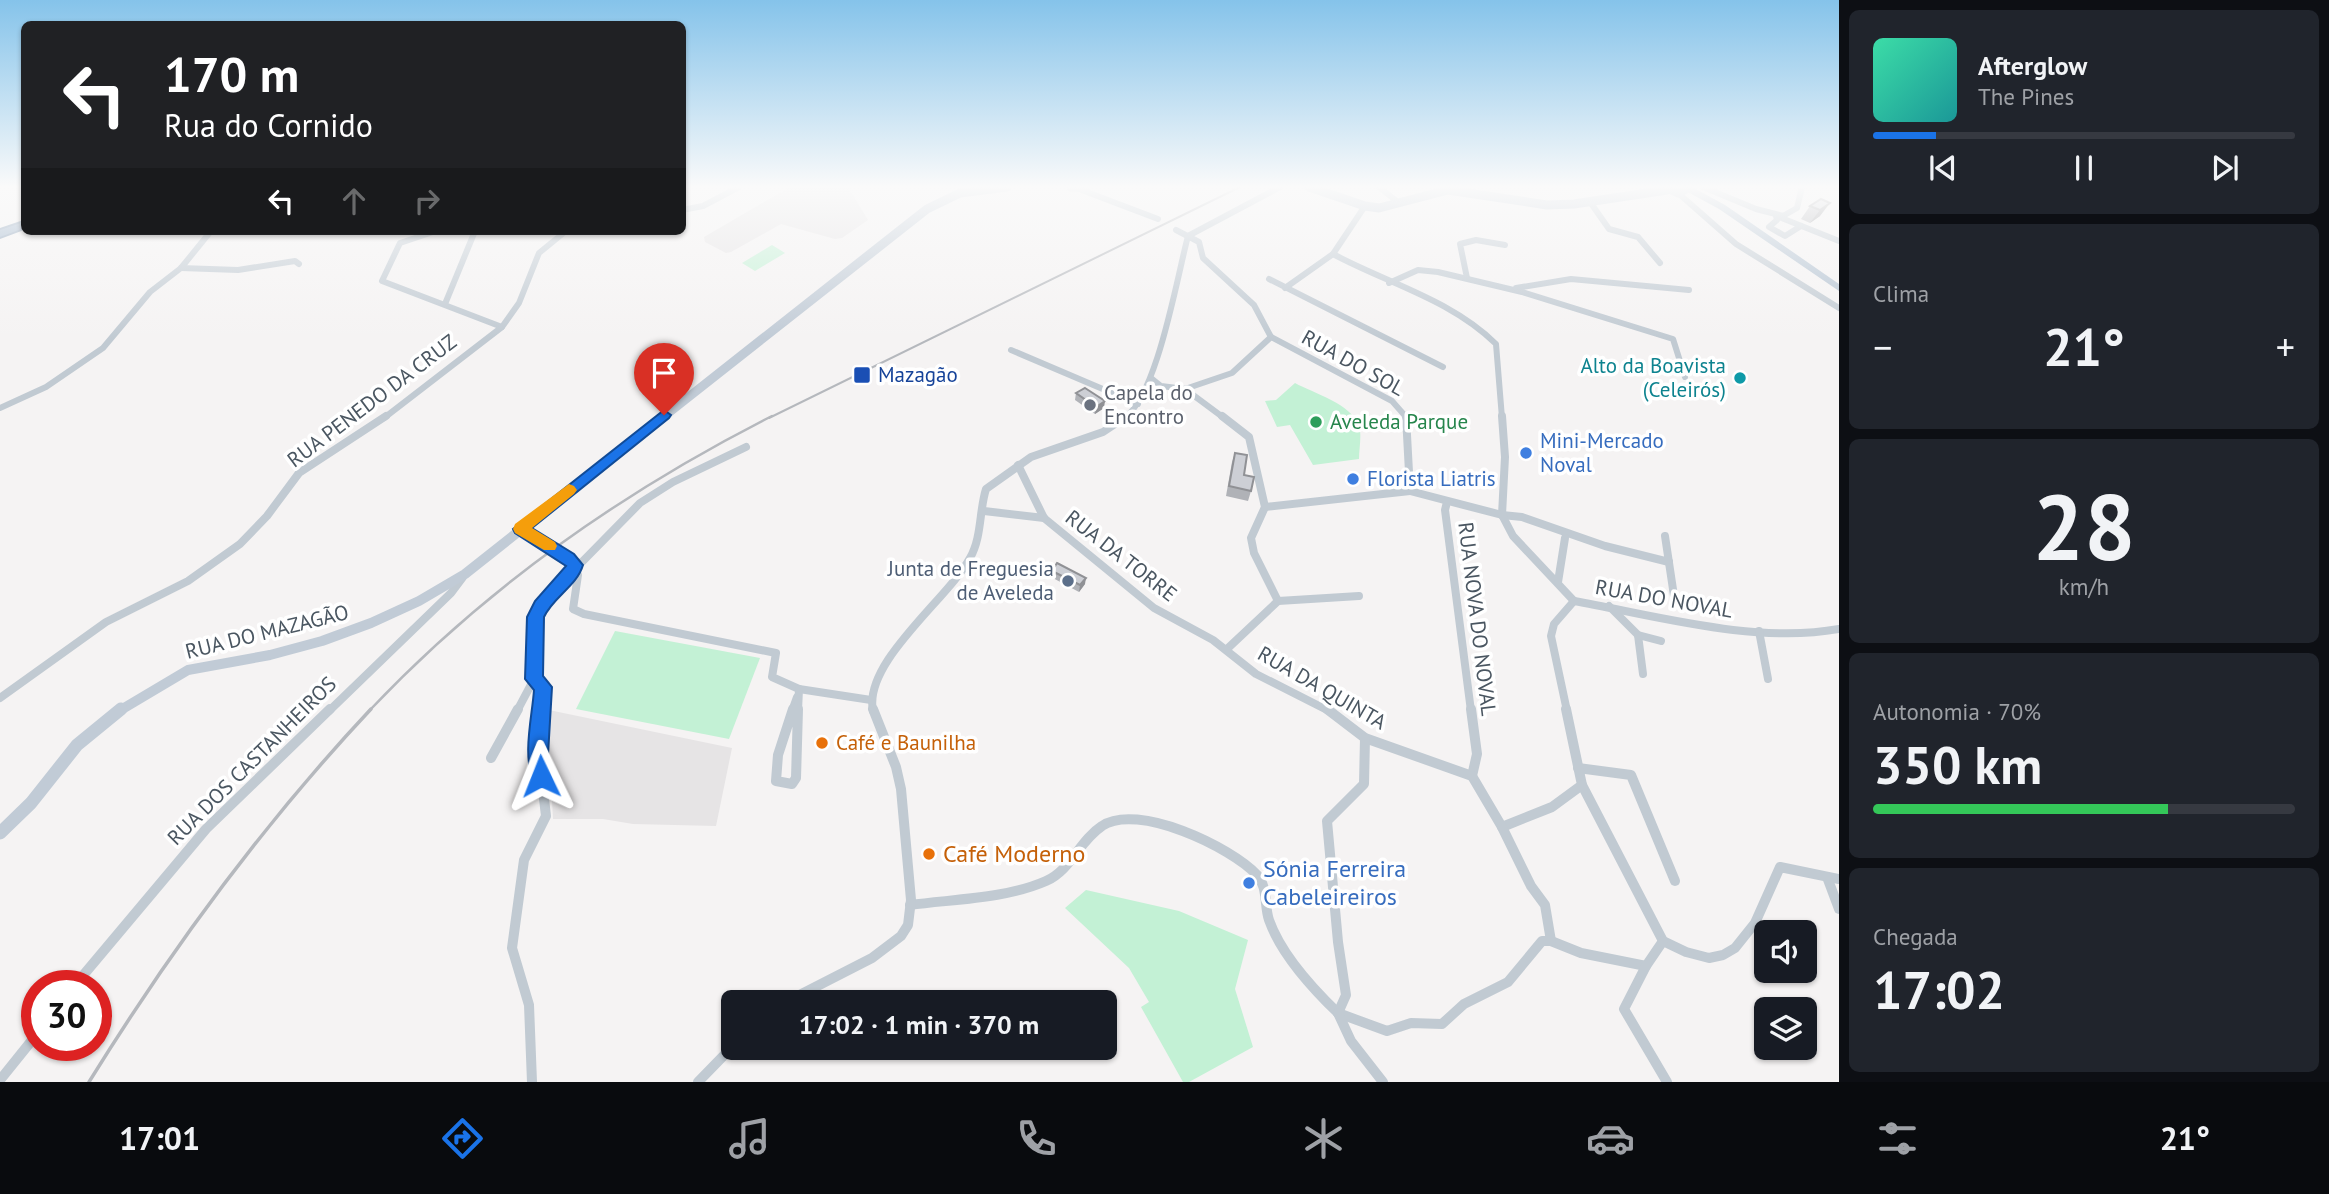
<!DOCTYPE html>
<html lang="pt">
<meta charset="utf-8">
<style>
:root{--surface:#171b24;--page:#20242c;--text:#f1f3f6;--muted:#9ea1a6;--line:#363941;--accent:#1a73e8}
body{margin:0;font-family:"PT Sans",sans-serif;background:var(--page);color:var(--text);height:100vh;display:flex;flex-direction:column;font-size:26px;white-space:nowrap}
*{box-sizing:border-box;margin:0}
p{font-size:23px;color:var(--muted)}
.icon{flex:none;width:38px;height:38px;fill:none;stroke:currentColor;stroke-width:2;stroke-linecap:round;stroke-linejoin:round}
.map{position:relative;flex:1;overflow:hidden}
.panel{display:flex;flex-direction:column;gap:10px;padding:10px;background:#0d0f14;width:490px}
.panel>*{flex:none}
.hud{position:absolute;left:21px;top:21px;width:665px;height:214px;border-radius:10px;box-shadow:0 2px 5px #0004;background:#202124;color:#fff;overflow:hidden}
.fabs{position:absolute;left:1754px;top:920px;display:grid;gap:14px}
.fabs a{display:grid;place-items:center;width:63px;height:63px;border-radius:10px;background:var(--surface);box-shadow:0 2px 5px #0004;font-size:35px}
.speed{position:absolute;left:21px;top:970px;display:flex;gap:14px;font-size:35px;font-weight:700;text-align:center}
.speed>*{display:grid;place-content:center;width:91px;height:91px;border-radius:50%;background:var(--surface);box-shadow:0 2px 5px #0004;line-height:1}
.speed .limit{border:10px solid #d22;background:#fff;color:#111}
.pin{position:absolute;display:grid;place-items:center;width:60px;height:60px;color:#fff;margin:-72px -30px;border-radius:50% 50% 50% 0;rotate:-45deg;box-shadow:0 0 7px #0007}
.pin .icon{rotate:45deg}
.me{position:absolute;width:77px;margin:-38px;rotate:358deg;stroke-linejoin:round;filter:drop-shadow(0 0 5px #0008)}
.turn{display:flex;align-items:center;gap:24px;height:147px;padding:0 28px;font-size:32px}
.turn .icon{width:91px;height:91px;stroke-width:2.5}
.turn b{display:block;font-size:49px;line-height:60px}
.lanes{display:flex;align-items:center;height:66px;padding:0 28px;background:#0003;justify-content:center;gap:35px;direction:ltr}
.lanes .off{opacity:.35}
.big{font-size:52px;font-weight:700;line-height:1.1}
.panel .card{flex:1;display:flex;flex-direction:column;justify-content:center;gap:10px;min-width:0;padding:0 24px;border-radius:10px;background:var(--page)}
.panel .dial{align-items:center;gap:0}
.dial b{font-size:91px;line-height:1}
.song{display:flex;align-items:center;gap:21px}
.cover{width:84px;height:84px;border-radius:10px;background:linear-gradient(135deg,hsl(160 70% 55%),hsl(180 70% 35%))}
.played{height:7px;border-radius:4px;background:linear-gradient(90deg,var(--accent) 15%,var(--line) 15%)}
.keys{display:flex;justify-content:space-around;direction:ltr}
.heat{display:flex;justify-content:space-between;align-items:center;font-size:38px;direction:ltr}
.charge{height:10px;border-radius:5px;background:linear-gradient(90deg,#34c759 70%,var(--line) 0)}
.trip{position:absolute;left:721px;top:990px;width:396px;height:70px;border-radius:10px;background:var(--surface);box-shadow:0 2px 5px #0004;font-weight:700;line-height:70px;text-align:center}
.tab-bar{display:flex;height:112px;justify-content:space-around;align-items:center;background:#090b0e;color:var(--muted)}
.tab-bar .icon{width:49px;height:49px}
.tab-bar .current{color:var(--accent)}
.tab-bar b{font-size:32px;color:var(--text)}
main{display:flex;flex:1;min-height:0}
.map>svg:first-child{display:block}
.education{fill:#e6e4e5}
.green{fill:#c3f1d5}
.lines{fill:none;stroke-linecap:round;stroke-linejoin:round}
.highway-casing{stroke:#7690ad;stroke-width:4}
.street-far2{stroke:#c1cad2;stroke-width:6}
.street-far1{stroke:#c1cad2;stroke-width:8}
.street{stroke:#c1cad2;stroke-width:10}
.secondary-far2{stroke:#c1cbd6;stroke-width:9}
.secondary-far1{stroke:#c1cbd6;stroke-width:10}
.secondary{stroke:#c1cbd6;stroke-width:13}
.primary{fill:#b3c2d1;fill-rule:evenodd}
.highway{fill:#8ba5c1;fill-rule:evenodd}
.rail-far2{stroke:#b5b8bd;stroke-width:2}
.rail-far1{stroke:#b5b8bd;stroke-width:2.5}
.rail{stroke:#b5b8bd;stroke-width:3.5}
.street-bridge{stroke:#c1cad2;stroke-width:8}
.wall{fill:#b0b2b7}
.shaded-wall{fill:#909195}
.building{fill:#cdcfd5;stroke:#909195;stroke-width:2}
.route{fill:#1a73e8;stroke:#114b97;stroke-width:2}
.slow{fill:#f59e0b}
.transit-dot{fill:#1a4fb4;stroke:#fff;stroke-width:2.5}
.culture-dot{fill:#0f9aa8;stroke:#fff;stroke-width:2.5}
.worship-dot{fill:#6b7280;stroke:#fff;stroke-width:2.5}
.leisure-dot{fill:#2e9e5b;stroke:#fff;stroke-width:2.5}
.shop-dot{fill:#3f7fe0;stroke:#fff;stroke-width:2.5}
.service-dot{fill:#5c6f8a;stroke:#fff;stroke-width:2.5}
.food-dot{fill:#e8710a;stroke:#fff;stroke-width:2.5}
.labels{text-anchor:middle;stroke-width:7;stroke-linejoin:round;paint-order:stroke}
.street-label{font-size:21px;fill:#4a5661;stroke:#fff}
.culture-label{font-size:21px;fill:#0d838f;stroke:#fff;text-anchor:end}
.transit-label{font-size:21px;fill:#164399;stroke:#fff;text-anchor:start}
.worship-label{font-size:21px;fill:#5b616d;stroke:#fff;text-anchor:start}
.leisure-label{font-size:21px;fill:#27864d;stroke:#fff;text-anchor:start}
.shop-label{font-size:21px;fill:#366cbe;stroke:#fff;text-anchor:start}
.service-label{font-size:21px;fill:#4e5e75;stroke:#fff;text-anchor:end}
.food-label{font-size:21px;fill:#c56008;stroke:#fff;text-anchor:start}
.near-food-label{font-size:24px;fill:#c56008;stroke:#fff;text-anchor:start}
.near-shop-label{font-size:24px;fill:#366cbe;stroke:#fff;text-anchor:start}
</style>
<main>
<div class="map">
<svg width="1839" height="1082" viewBox="0 0 1839 1082">
<rect width="100%" height="100%" fill="#f5f3f3"/>
<g class="education">
<polygon points="790,187 848,187 868,220 842,238 835,239 781,224 731,252 726,253 705,242 704,237"/>
<polygon points="544,709 732,748 716,826 633,824 603,819 553,819 550,764 543,765"/>
</g>
<g class="green">
<polygon points="772,245 785,253 755,271 742,263"/>
<path d="M1295,383C1313,393 1352,404 1359,426C1362,435 1359,449 1359,459L1313,465L1290,425L1277,427L1265,401L1276,400Z"/>
<polygon points="615,631 760,658 729,739 576,709"/>
<polygon points="1086,890 1179,911 1248,940 1235,989 1253,1047 1189,1082 1183,1082 1141,1007 1149,1002 1129,968 1065,908"/>
</g>
<g class="lines">
<defs>
<polygon id="highway" points="24,222 24,228 0,237 0,230"/>
</defs>
<use href="#highway" class="highway-casing"/>
<g class="street-far2">
<polyline points="1379,187 1399,203"/>
<polyline points="1703,187 1756,209 1783,216 1797,208 1802,187"/>
<polyline points="1079,189 1158,219"/>
<polyline points="1678,193 1736,244 1839,308"/>
<polyline points="1590,202 1609,229 1638,237 1660,263"/>
<polyline points="682,210 703,206 739,187"/>
<polyline points="1776,216 1777,220 1769,227 1785,236 1801,226"/>
<polyline points="1779,217 1839,241"/>
<polyline points="1176,230 1199,242 1203,258 1254,305 1271,337"/>
<polyline points="436,231 400,243 382,281 502,327"/>
<polyline points="1188,236 1280,187"/>
<path d="M1333,254C1387,283 1452,300 1496,344L1502,418"/>
<polyline points="181,268 238,270 295,261 299,264"/>
<polyline points="1467,278 1460,244 1476,240 1505,245"/>
<polyline points="1269,279 1443,367"/>
<polyline points="1389,283 1418,270 1438,272 1522,292 1673,339 1685,377"/>
<polyline points="1285,288 1333,254 1365,206"/>
<polyline points="1516,288 1571,279 1689,290"/>
<polyline points="445,304 475,231"/>
<polyline points="1271,337 1392,401 1407,418"/>
<polyline points="1011,350 1138,404"/>
<polyline points="1151,378 1161,386 1185,389 1232,373 1271,337"/>
<polyline points="1185,389 1224,418"/>
<polyline points="0,408 46,387 103,348 150,292 181,268 211,231"/>
<polyline points="384,418 502,327 519,303 539,253 566,231"/>
<path d="M1124,418C1157,397 1177,277 1188,236"/>
</g>
<g class="street-far1">
<polyline points="1222,416 1249,437 1265,507 1251,538 1254,553 1278,601 1227,649"/>
<polyline points="1502,416 1505,457 1502,515"/>
<polyline points="1018,465 1044,518 1154,608 1213,640 1256,674 1329,711"/>
<polyline points="1410,491 1502,515 1522,517 1605,546 1669,562"/>
<polyline points="1447,502 1445,510 1471,711"/>
<polyline points="1265,507 1410,491 1406,416"/>
<polyline points="984,511 1044,518"/>
<polyline points="1502,515 1513,536 1574,601"/>
<polyline points="521,529 543,542"/>
<polyline points="1665,536 1674,596"/>
<polyline points="574,564 578,575 573,609 584,614 776,653 772,677 799,689 871,700"/>
<polyline points="1558,582 1565,538"/>
<polyline points="1278,601 1359,596"/>
<path d="M1574,601C1657,616 1755,644 1839,629"/>
<polyline points="1609,606 1638,635 1643,674"/>
<polyline points="1759,631 1768,679"/>
<polyline points="1638,635 1661,641"/>
<polyline points="0,698 106,622 188,581 240,544 267,516 299,473 386,416"/>
<polyline points="329,711 451,593 463,577"/>
<polyline points="517,711 534,679"/>
<polyline points="542,711 543,687 534,679 536,617 541,606 575,565 582,562 640,503 673,482 746,447"/>
<polyline points="792,711 797,697"/>
<polyline points="798,711 799,689"/>
<path d="M873,711C863,662 948,599 970,558C982,537 979,511 986,489L1031,457L1103,432L1127,416"/>
<polyline points="1567,711 1551,636 1554,624 1574,601"/>
</g>
<g class="street">
<polyline points="793,709 778,755 776,781 792,784 796,778 798,709"/>
<polyline points="1327,709 1365,738 1472,776"/>
<polyline points="1471,709 1477,754 1472,776"/>
<polyline points="491,758 518,709"/>
<polyline points="1578,768 1631,775 1675,881"/>
<polyline points="1472,776 1502,827 1552,807 1582,785 1566,709"/>
<polyline points="1582,785 1663,941 1686,952 1709,958 1723,955 1735,948 1755,923 1780,867 1839,879"/>
<polyline points="1827,877 1839,909"/>
<path d="M910,905C954,899 1005,899 1046,881C1071,870 1079,841 1102,826C1137,802 1231,847 1257,875C1268,887 1264,905 1269,920C1281,954 1312,988 1338,1013"/>
<polyline points="1551,941 1581,953 1646,966"/>
<polyline points="1663,941 1646,966 1624,1009 1667,1082"/>
<polyline points="75,985 206,829 330,709"/>
<polyline points="784,1003 872,958 901,936 908,925 911,900 901,789 896,767 873,709"/>
<polyline points="1338,1013 1387,1031 1411,1023 1442,1024 1464,1004 1508,982 1542,941 1551,941 1545,905 1531,886 1502,827"/>
<polyline points="1338,1013 1346,995 1338,942 1327,821 1364,784 1365,738"/>
<polyline points="1338,1013 1351,1041 1383,1082"/>
<polyline points="0,1080 37,1034"/>
<polyline points="532,1082 529,1005 512,948 524,860 546,816 539,756 542,709"/>
<polyline points="698,1082 733,1046"/>
</g>
<g class="secondary-far2">
<polyline points="1071,187 1086,187"/>
<polyline points="1309,187 1365,206 1379,208 1448,190 1547,205 1574,204 1667,190"/>
<polyline points="1665,187 1678,193 1686,189"/>
<polyline points="662,418 927,209 960,193 1007,187"/>
</g>
<polyline class="secondary-far1" points="119,711 188,670 270,655 322,641 371,623 419,601 465,574 664,416"/>
<polyline class="secondary" points="0,833 31,803 77,745 121,709"/>
<polygon class="primary" points="1686,187 1692,187 1725,205 1839,284 1839,291 1719,209 1686,191"/>
<use href="#highway" class="highway"/>
<polyline class="rail-far2" points="769,418 1240,187"/>
<path class="rail-far1" d="M369,711C485,588 622,492 772,416"/>
<path class="rail" d="M89,1082C172,948 263,824 371,709"/>
<polyline class="street-bridge" points="543,542 569,558"/>
</g>
<g class="wall">
<polygon points="1821,199 1820,216 1810,223 1801,219 1810,206"/>
<polygon points="1076,393 1104,408 1095,414 1075,400"/>
<polygon points="1235,453 1251,491 1248,501 1226,496 1232,462"/>
<polygon points="1052,571 1085,584 1079,592 1051,577"/>
</g>
<g class="shaded-wall">
<polygon points="1830,203 1820,216 1810,223 1820,210"/>
<polygon points="1105,401 1104,408 1095,414 1096,407"/>
<polygon points="1086,578 1085,584 1079,592 1080,585"/>
</g>
<g class="building">
<polygon points="1821,199 1830,203 1820,210 1810,206"/>
<polygon points="1085,388 1105,401 1096,407 1076,393"/>
<polygon points="1235,453 1247,455 1244,475 1254,477 1251,491 1229,486"/>
<polygon points="1057,563 1086,578 1080,585 1052,571"/>
</g>
<linearGradient id="sky" x2="0" y2="1"><stop stop-color="#85c3ea"/><stop offset="0.55" stop-color="#fafafa"/><stop offset="1" stop-color="#fafafa" stop-opacity="0"/></linearGradient>
<rect width="1839" height="339" fill="url(#sky)"/>
<path class="route" d="M664,410L671,415L669,418L532,528L574,554L583,565C577,586 553,597 544,617L543,676L552,687L548,755L550,776L548,782L541,784L534,782C522,756 532,718 534,690L525,679L527,617L535,601L566,566L515,533L513,529Z"/>
<polygon class="slow" points="569,484 574,486 577,490 574,494 532,528 555,542 557,546 555,550 544,550 515,533 513,529 515,524"/>
<rect class="transit-dot" x="853" y="366" width="18" height="18" rx="3.5"/>
<circle class="culture-dot" cx="1740" cy="378" r="7"/>
<circle class="worship-dot" cx="1090" cy="405" r="7"/>
<circle class="leisure-dot" cx="1316" cy="422" r="7"/>
<g class="shop-dot">
<circle cx="1526" cy="453" r="7"/>
<circle cx="1353" cy="479" r="7"/>
<circle cx="1249" cy="883" r="7"/>
</g>
<circle class="service-dot" cx="1068" cy="581" r="7"/>
<g class="food-dot">
<circle cx="822" cy="743" r="7"/>
<circle cx="929" cy="854" r="7"/>
</g>
<g class="labels">
<g class="street-label">
<text transform="translate(1353 363) rotate(29)" y="7">RUA DO SOL</text>
<text transform="translate(372 401) rotate(-37)" y="7">RUA PENEDO DA CRUZ</text>
<text transform="translate(1121 556) rotate(38)" y="7">RUA DA TORRE</text>
<text transform="translate(1664 599) rotate(10)" y="7">RUA DO NOVAL</text>
<text transform="translate(1477 619) rotate(83)" y="7">RUA NOVA DO NOVAL</text>
<text transform="translate(267 632) rotate(-14)" y="7">RUA DO MAZAGÃO</text>
<text transform="translate(1322 688) rotate(30)" y="7">RUA DA QUINTA</text>
<text transform="translate(252 761) rotate(-45)" y="7">RUA DOS CASTANHEIROS</text>
</g>
<g class="culture-label">
<text x="1726" y="373">Alto da Boavista<tspan x="1726" dy="24">(Celeirós)</tspan></text>
</g>
<g class="transit-label">
<text x="878" y="382">Mazagão</text>
</g>
<g class="worship-label">
<text x="1104" y="400">Capela do<tspan x="1104" dy="24">Encontro</tspan></text>
</g>
<g class="leisure-label">
<text x="1330" y="429">Aveleda Parque</text>
</g>
<g class="shop-label">
<text x="1540" y="448">Mini-Mercado<tspan x="1540" dy="24">Noval</tspan></text>
<text x="1367" y="486">Florista Liatris</text>
</g>
<g class="service-label">
<text x="1054" y="576">Junta de Freguesia<tspan x="1054" dy="24">de Aveleda</tspan></text>
</g>
<g class="food-label">
<text x="836" y="750">Café e Baunilha</text>
</g>
<g class="near-food-label">
<text x="943" y="862">Café Moderno</text>
</g>
<g class="near-shop-label">
<text x="1263" y="877">Sónia Ferreira<tspan x="1263" dy="28">Cabeleireiros</tspan></text>
</g>
</g>
</svg>
<div class="fabs">
<a><svg class="icon" aria-label="sound" viewBox="0 0 24 24"><path d="M4 9h4l5-4v14l-5-4H4zM17 9q2 3 0 6"/></svg></a>
<a><svg class="icon" aria-label="layers" viewBox="0 0 24 24"><path d="M12 4l9 5-9 5-9-5zM3 14l9 5 9-5"/></svg></a>
</div>
<div class="speed"><div class="limit">30</div></div>
<div class="pin" style="left:664px;top:415px;background:#d93025"><svg class="icon" aria-label="arrive" viewBox="0 0 24 24"><path d="M6 21V4h12l-3 4 3 4H6"/></svg></div>
<svg class="me" style="left:541px;top:776px" viewBox="-20 -20 40 40"><path d="M0-17L14 15 0 8-14 15z" fill="#1a73e8" stroke="#fff" stroke-width="4"/></svg>
<div class="trip">17:02 · 1 min · 370 m</div>
<div class="hud">
<div class="turn"><svg class="icon" aria-label="left" viewBox="0 0 24 24"><path d="M17 20v-9H6M10 6l-5 5 5 5"/></svg><div><b>170 m</b>Rua do Cornido</div></div>
<div class="lanes"><svg class="icon" aria-label="left" viewBox="0 0 24 24"><path d="M17 20v-9H6M10 6l-5 5 5 5"/></svg><svg class="icon off" aria-label="ahead" viewBox="0 0 24 24"><path d="M12 20V5M6 11l6-6 6 6"/></svg><svg class="icon off" aria-label="right" viewBox="0 0 24 24"><path d="M7 20v-9h11M14 6l5 5-5 5"/></svg></div>
</div>
</div>
<section class="panel">
<div class="card">
<div class="song"><i class="cover"></i><div><b>Afterglow</b><p>The Pines</p></div></div>
<div class="played"></div>
<div class="keys"><svg class="icon" aria-label="previous" viewBox="0 0 24 24"><path d="M18 5L8 12l10 7zM5 5v14"/></svg><svg class="icon" aria-label="pause" viewBox="0 0 24 24"><path d="M8 5v14M16 5v14"/></svg><svg class="icon" aria-label="next" viewBox="0 0 24 24"><path d="M6 5l10 7-10 7zM19 5v14"/></svg></div>
</div>
<div class="card"><p>Clima</p>
<div class="heat"><a>−</a><b class="big">21°</b><a>+</a></div>
</div>
<div class="card dial"><b>28</b><p>km/h</p></div>
<div class="card"><p>Autonomia · 70%</p><b class="big">350 km</b><div class="charge"></div></div>
<div class="card"><p>Chegada</p><b class="big">17:02</b></div>
</section>
</main>
<nav class="tab-bar">
<b>17:01</b>
<svg class="icon current" aria-label="directions" viewBox="0 0 24 24"><path d="M12 3l9 9-9 9-9-9zM9 14v-3h6M13 9l2 2-2 2"/></svg>
<svg class="icon" aria-label="music" viewBox="0 0 24 24"><path d="M9 18V5l10-2v13"/><circle cx="6" cy="18" r="3"/><circle cx="16" cy="16" r="3"/></svg>
<svg class="icon" aria-label="phone" viewBox="0 0 24 24"><path d="M5 4h4l2 5-3 2q2 4 5 5l2-3 5 2v4C11 20 4 13 5 4z"/></svg>
<svg class="icon" aria-label="climate" viewBox="0 0 24 24"><path d="M12 3v18M4 7l16 10M4 17L20 7"/></svg>
<svg class="icon" aria-label="car" viewBox="0 0 24 24"><path d="M5 17H2v-5l4-1 3-4h7l3 4 3 1v5h-3M9 17h6M6 11h13"/><circle cx="7" cy="17" r="2"/><circle cx="17" cy="17" r="2"/></svg>
<svg class="icon" aria-label="filters" viewBox="0 0 24 24"><path d="M4 7h16M4 17h16"/><circle cx="9" cy="7" r="2"/><circle cx="15" cy="17" r="2"/></svg>
<b>21°</b>
</nav>
